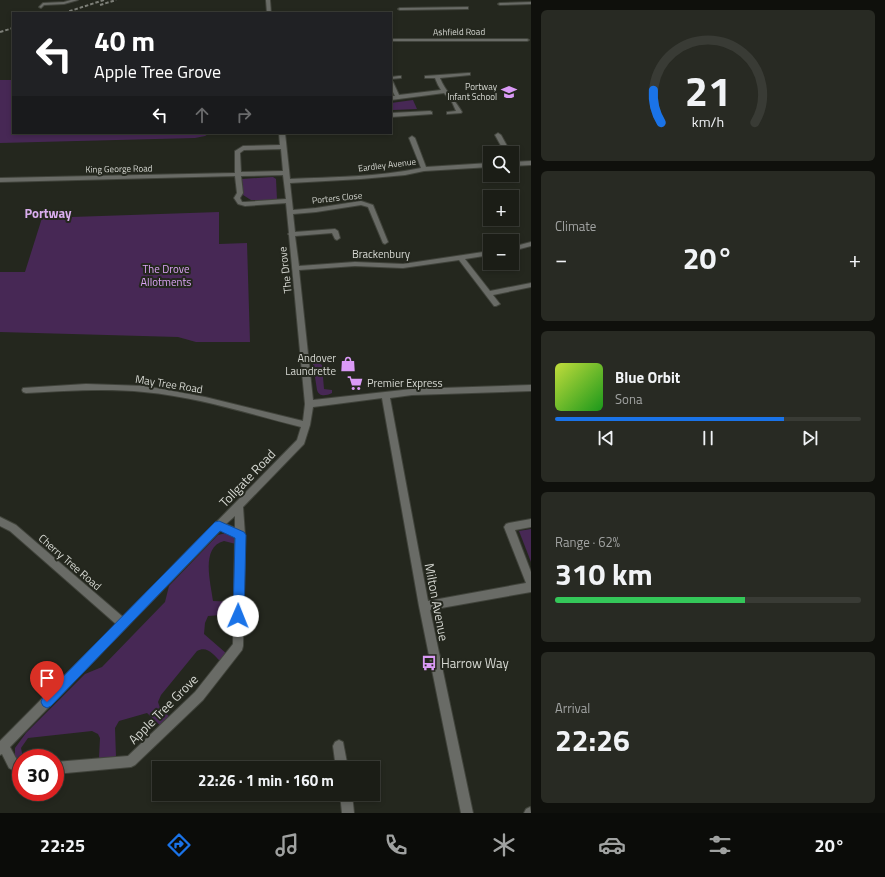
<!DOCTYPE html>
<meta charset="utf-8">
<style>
:root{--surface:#1b1d16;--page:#282a23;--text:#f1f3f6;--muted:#a0a2a1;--line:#393b35;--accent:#1a73e8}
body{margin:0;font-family:"Titillium Web",sans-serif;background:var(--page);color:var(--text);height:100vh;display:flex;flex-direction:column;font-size:15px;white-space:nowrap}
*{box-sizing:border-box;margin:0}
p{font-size:13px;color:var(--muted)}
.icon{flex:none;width:22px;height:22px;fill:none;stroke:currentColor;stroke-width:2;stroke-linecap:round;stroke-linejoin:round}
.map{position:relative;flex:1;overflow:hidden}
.side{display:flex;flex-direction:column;gap:10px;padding:10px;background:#0f100c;width:354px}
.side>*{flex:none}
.top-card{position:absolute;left:12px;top:12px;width:380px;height:122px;border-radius:0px;box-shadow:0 2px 6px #0003,0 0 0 1px var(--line);background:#202124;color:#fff;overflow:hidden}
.controls{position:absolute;left:483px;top:146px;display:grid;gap:8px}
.controls a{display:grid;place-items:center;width:36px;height:36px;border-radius:0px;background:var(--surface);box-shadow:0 2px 6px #0003,0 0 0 1px var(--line);font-size:20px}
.speed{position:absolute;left:12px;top:749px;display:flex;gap:8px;font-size:20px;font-weight:700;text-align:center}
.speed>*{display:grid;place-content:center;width:52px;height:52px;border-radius:50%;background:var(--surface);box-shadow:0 2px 6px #0003,0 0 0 1px var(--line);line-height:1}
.speed .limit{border:6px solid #d22;background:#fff;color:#111}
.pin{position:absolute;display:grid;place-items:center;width:34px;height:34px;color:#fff;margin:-41px -17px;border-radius:50% 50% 50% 0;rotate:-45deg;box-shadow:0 0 4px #0007}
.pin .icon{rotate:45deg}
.me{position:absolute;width:44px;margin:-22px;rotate:1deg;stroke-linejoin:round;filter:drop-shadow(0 0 3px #0008)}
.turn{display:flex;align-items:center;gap:14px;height:84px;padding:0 16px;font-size:18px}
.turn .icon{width:52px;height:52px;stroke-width:2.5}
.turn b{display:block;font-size:28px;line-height:34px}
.lanes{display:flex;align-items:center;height:38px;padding:0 16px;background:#0003;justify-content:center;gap:20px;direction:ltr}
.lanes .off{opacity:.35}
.big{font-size:30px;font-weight:700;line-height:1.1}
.side .card{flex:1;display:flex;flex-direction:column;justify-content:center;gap:6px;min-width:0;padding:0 14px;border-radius:6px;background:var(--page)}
.side .dial{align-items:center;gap:0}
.dial svg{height:104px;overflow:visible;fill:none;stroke:var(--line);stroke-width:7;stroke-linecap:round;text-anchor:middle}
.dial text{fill:var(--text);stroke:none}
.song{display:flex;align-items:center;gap:12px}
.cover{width:48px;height:48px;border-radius:6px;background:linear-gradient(135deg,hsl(70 70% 55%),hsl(120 70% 35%))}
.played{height:4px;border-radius:2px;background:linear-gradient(90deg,var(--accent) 75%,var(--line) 75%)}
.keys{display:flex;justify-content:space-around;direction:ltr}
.heat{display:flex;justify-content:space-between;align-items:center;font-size:22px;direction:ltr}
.charge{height:6px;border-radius:3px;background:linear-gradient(90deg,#34c759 62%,var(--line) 0)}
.trip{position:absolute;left:152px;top:761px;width:228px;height:40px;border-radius:0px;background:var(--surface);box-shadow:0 2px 6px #0003,0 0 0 1px var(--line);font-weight:700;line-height:40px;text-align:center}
.tab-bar{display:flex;height:64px;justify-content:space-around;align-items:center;background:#0b0c09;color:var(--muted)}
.tab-bar .icon{width:28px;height:28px}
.tab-bar .current{color:var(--accent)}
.tab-bar b{font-size:18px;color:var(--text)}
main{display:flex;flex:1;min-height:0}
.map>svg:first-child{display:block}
.green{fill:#472855}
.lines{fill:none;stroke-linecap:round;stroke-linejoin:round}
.street-casing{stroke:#40433b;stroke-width:2}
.street{fill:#696b66;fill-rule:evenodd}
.rail{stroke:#7d7f78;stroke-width:2;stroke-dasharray:3.5 2;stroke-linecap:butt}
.route{fill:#1a73e8;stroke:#114b97}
.labels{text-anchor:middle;stroke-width:4;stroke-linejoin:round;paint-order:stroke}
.far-street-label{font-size:9px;fill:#d6d8d2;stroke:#24271e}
.far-poi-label{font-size:9px;fill:#d6d8d2;stroke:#24271e;text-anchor:end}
.street-label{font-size:11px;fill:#d6d8d2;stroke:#24271e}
.park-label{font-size:11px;fill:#dca5f5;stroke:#24271e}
.poi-label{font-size:11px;fill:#d6d8d2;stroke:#24271e;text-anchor:end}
.far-district-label{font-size:13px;font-weight:bold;fill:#d9aded;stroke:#24271e}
.near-street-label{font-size:13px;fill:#d6d8d2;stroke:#24271e}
.near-poi-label{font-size:13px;fill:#d6d8d2;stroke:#24271e;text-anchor:start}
</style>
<main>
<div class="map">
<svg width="531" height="813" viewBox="0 0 531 813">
<rect width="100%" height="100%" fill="#24271e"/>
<g class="green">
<polygon points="0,80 13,80 13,133 210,133 205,136 195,138 0,143"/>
<polygon points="413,100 417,109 393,110 391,103"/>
<polygon points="273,177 276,179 277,200 251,200 243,195 242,179"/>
<polygon points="219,212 219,244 247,243 250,342 196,342 178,337 0,332 0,272 25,272 42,218"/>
<path d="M316,361L322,365L324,389L332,390V393C326,396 319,397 317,390L313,364Z"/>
<polygon points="531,529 531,562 519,531"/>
<path d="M226,533L234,537L236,544L224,541C200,547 211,583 213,601L236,602V614L208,616L205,623L204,634L227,654L220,661C214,655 207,645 197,651L161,695L158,702L160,708L172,719L162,727L147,713L119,721L115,728L116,757L99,758L100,738L98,734L92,731L28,738L21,748L23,758H21V764L15,760V748L26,733L85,674L102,667L165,602L169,586L218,535Z"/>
</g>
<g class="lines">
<defs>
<g id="street">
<polygon points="71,0 78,0 64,4 44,5 41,8 39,7 43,3 64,2"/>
<polygon points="266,0 270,0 271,13 267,13"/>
<polygon points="531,2 531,4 500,5 498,4 500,3"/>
<polygon points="468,7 468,9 467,9 400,10 398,9 400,8"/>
<polygon points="391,39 527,39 529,40 527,41 391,41"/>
<path d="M468,73H470V75L440,78C445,91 455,100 462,112L461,113L447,114V112L456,111L452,102L444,93L391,100V96H395L391,88V81L393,82L399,95L441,90L438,85L435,78H425V76Z"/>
<polygon points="399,76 401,76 401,78 391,79 391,77"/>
<polygon points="430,111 432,112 432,114 391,117 391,113"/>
<path d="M279,133H285L290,179C333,177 378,177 421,168L409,138L412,136L415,138L426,167L490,163V167L424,171L405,175L361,179L290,183L293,210L316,208L361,201L373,205L388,242L385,244L383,243L368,207L361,205L316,212L293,214L295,232L335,229L338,231L340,238L337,240L335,239L332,233L295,236L299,266L355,262L403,264L490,251V255L465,259L490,291L531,283V287L493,295L500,304L496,306H494L459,260L403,268L355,266L299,270L313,400L412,389L531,385V391L412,395L390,398L428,601L526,583L504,527L506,524L509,523L531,519V527L515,530L531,572V592L430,610L473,813H461L419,606L382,398L313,407L310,425L304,444L243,507L245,535L243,646L242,650L203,700L135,765L131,767L55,774V762L128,756L195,692L233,644L235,537L221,530L10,747L17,760L21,762V775L9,768L2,754L0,755V741L116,624L10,531L0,526V517L16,525L123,617L297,440L301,427C250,414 198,397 144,392C105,388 65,391 26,393L23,392L22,390L23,388L86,384L145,386L205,397L303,421L305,404L289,235L288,234L289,233L286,203L245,206L238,204L234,198L237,193L235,176L0,182V178L235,173V151L243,146L280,145ZM281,149L283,171L241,172L240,153L244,150ZM283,175L286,199L245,202H242L240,198L243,193L241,176ZM235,516V528L226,524Z"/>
<polygon points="498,133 501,135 511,153 505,153 495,135"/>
<polygon points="531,161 531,165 512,166 512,162"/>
<polygon points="531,242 531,246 512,251 512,247"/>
<polygon points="339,740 343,742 348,768 336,768 333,746 335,742"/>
<polygon points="340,794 352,794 354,813 342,813"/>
<polygon points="530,807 531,813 524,813 526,809"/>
</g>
</defs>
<use href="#street" class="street-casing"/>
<use href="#street" class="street"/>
<g class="rail">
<polyline points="100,5 116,0"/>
<polyline points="64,13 104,0"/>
<polyline points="0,32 13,28"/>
</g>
</g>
<polygon class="route" points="219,521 244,532 246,535 244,616 242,620 238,622 234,620 233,616 235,538 220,531 51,706 47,708 43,706 41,702 43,697 215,522"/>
<defs>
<symbol id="school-bare" viewBox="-9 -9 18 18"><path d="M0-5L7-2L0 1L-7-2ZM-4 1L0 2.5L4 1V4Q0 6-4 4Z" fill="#da9af6" stroke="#24271e" stroke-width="2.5" paint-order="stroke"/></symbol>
<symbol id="shop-bare" viewBox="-9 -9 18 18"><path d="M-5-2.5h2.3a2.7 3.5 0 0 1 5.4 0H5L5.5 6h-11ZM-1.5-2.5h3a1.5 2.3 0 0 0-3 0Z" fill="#da9af6" stroke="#24271e" stroke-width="2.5" paint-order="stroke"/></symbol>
<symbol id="supermarket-bare" viewBox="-9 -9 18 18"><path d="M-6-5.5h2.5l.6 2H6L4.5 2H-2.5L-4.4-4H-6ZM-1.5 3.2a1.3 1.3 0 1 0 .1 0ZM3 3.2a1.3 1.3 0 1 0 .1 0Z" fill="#da9af6" stroke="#24271e" stroke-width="2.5" paint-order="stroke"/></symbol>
<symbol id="bus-bare" viewBox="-9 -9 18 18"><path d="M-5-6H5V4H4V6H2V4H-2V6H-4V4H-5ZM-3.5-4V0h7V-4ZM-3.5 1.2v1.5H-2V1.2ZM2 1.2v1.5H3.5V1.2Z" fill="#da9af6" stroke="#24271e" stroke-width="2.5" paint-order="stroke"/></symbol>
</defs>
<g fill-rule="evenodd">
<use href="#school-bare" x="498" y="81" width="22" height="22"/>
<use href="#shop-bare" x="337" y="353" width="22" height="22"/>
<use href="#supermarket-bare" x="344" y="372" width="22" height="22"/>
<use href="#bus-bare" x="418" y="652" width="22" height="22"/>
</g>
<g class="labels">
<g class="far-street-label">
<text transform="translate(459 32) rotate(-1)" y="3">Ashfield Road</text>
<text transform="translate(387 165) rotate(-7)" y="3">Eardley Avenue</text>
<text transform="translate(119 169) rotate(-1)" y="3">King George Road</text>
<text transform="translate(337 198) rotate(-6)" y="3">Porters Close</text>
</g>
<g class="far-poi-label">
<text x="497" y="90">Portway<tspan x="497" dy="10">Infant School</tspan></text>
</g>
<g class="street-label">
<text x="381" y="258">Brackenbury</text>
<text transform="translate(285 270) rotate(-97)" y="4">The Drove</text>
<text transform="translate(169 384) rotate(9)" y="4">May Tree Road</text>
<text transform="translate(70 562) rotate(41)" y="4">Cherry Tree Road</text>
</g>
<g class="park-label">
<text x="166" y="273">The Drove<tspan x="166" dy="13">Allotments</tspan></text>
</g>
<g class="poi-label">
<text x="336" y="362">Andover<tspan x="336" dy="13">Laundrette</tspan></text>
<text x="367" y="387" text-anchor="start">Premier Express</text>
</g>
<g class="far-district-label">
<text x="48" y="218">Portway</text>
</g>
<g class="near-street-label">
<text transform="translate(247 478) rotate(-46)" y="5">Tollgate Road</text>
<text transform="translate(437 602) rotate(79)" y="5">Milton Avenue</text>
<text transform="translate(163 709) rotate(-45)" y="5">Apple Tree Grove</text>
</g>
<g class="near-poi-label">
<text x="441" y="668">Harrow Way</text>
</g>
</g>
</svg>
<div class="controls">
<a><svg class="icon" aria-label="search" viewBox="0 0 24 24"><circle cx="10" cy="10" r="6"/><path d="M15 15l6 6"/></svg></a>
<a>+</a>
<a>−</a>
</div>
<div class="speed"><div class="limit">30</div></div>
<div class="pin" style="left:47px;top:702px;background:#d93025"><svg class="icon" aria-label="arrive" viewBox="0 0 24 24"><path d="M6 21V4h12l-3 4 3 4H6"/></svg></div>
<svg class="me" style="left:238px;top:616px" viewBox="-20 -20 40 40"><circle r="19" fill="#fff"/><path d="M0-13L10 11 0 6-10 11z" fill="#1a73e8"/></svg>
<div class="trip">22:26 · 1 min · 160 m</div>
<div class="top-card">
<div class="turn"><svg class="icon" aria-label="left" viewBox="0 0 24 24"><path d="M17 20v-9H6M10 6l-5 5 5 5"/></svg><div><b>40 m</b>Apple Tree Grove</div></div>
<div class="lanes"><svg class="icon" aria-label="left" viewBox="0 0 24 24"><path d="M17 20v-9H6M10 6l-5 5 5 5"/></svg><svg class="icon off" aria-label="ahead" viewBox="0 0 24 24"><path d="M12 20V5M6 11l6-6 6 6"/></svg><svg class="icon off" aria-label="right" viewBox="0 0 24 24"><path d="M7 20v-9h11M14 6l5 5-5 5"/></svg></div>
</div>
</div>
<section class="side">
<div class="card dial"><svg viewBox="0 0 100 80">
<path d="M14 69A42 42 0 1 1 86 69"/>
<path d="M14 69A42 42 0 0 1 8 44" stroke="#1a73e8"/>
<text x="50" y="56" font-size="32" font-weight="700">21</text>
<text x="50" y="72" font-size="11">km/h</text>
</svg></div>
<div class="card"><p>Climate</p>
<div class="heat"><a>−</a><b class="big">20°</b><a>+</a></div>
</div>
<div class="card">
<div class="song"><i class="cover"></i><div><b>Blue Orbit</b><p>Sona</p></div></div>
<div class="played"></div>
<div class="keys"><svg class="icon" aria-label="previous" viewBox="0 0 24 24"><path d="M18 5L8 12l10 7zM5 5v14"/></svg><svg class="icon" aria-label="pause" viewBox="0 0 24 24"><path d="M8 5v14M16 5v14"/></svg><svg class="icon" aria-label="next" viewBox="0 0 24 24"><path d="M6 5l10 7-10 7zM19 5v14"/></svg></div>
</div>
<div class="card"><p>Range · 62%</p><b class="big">310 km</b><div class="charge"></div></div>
<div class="card"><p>Arrival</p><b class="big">22:26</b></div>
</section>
</main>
<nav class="tab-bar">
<b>22:25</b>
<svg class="icon current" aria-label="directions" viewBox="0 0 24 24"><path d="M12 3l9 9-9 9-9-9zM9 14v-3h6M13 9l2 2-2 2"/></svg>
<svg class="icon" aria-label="music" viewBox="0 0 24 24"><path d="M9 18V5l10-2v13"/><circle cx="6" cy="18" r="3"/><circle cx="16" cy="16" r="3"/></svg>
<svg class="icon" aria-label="phone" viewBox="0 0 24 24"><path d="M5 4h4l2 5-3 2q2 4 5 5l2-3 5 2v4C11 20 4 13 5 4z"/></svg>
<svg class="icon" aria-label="climate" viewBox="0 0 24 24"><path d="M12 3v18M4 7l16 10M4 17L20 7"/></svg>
<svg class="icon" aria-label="car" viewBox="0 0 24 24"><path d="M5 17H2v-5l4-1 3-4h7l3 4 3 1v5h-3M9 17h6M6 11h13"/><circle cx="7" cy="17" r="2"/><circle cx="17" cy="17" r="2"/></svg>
<svg class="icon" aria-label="filters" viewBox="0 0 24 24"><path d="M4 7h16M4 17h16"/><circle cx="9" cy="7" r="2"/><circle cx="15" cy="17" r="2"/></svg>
<b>20°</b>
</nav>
